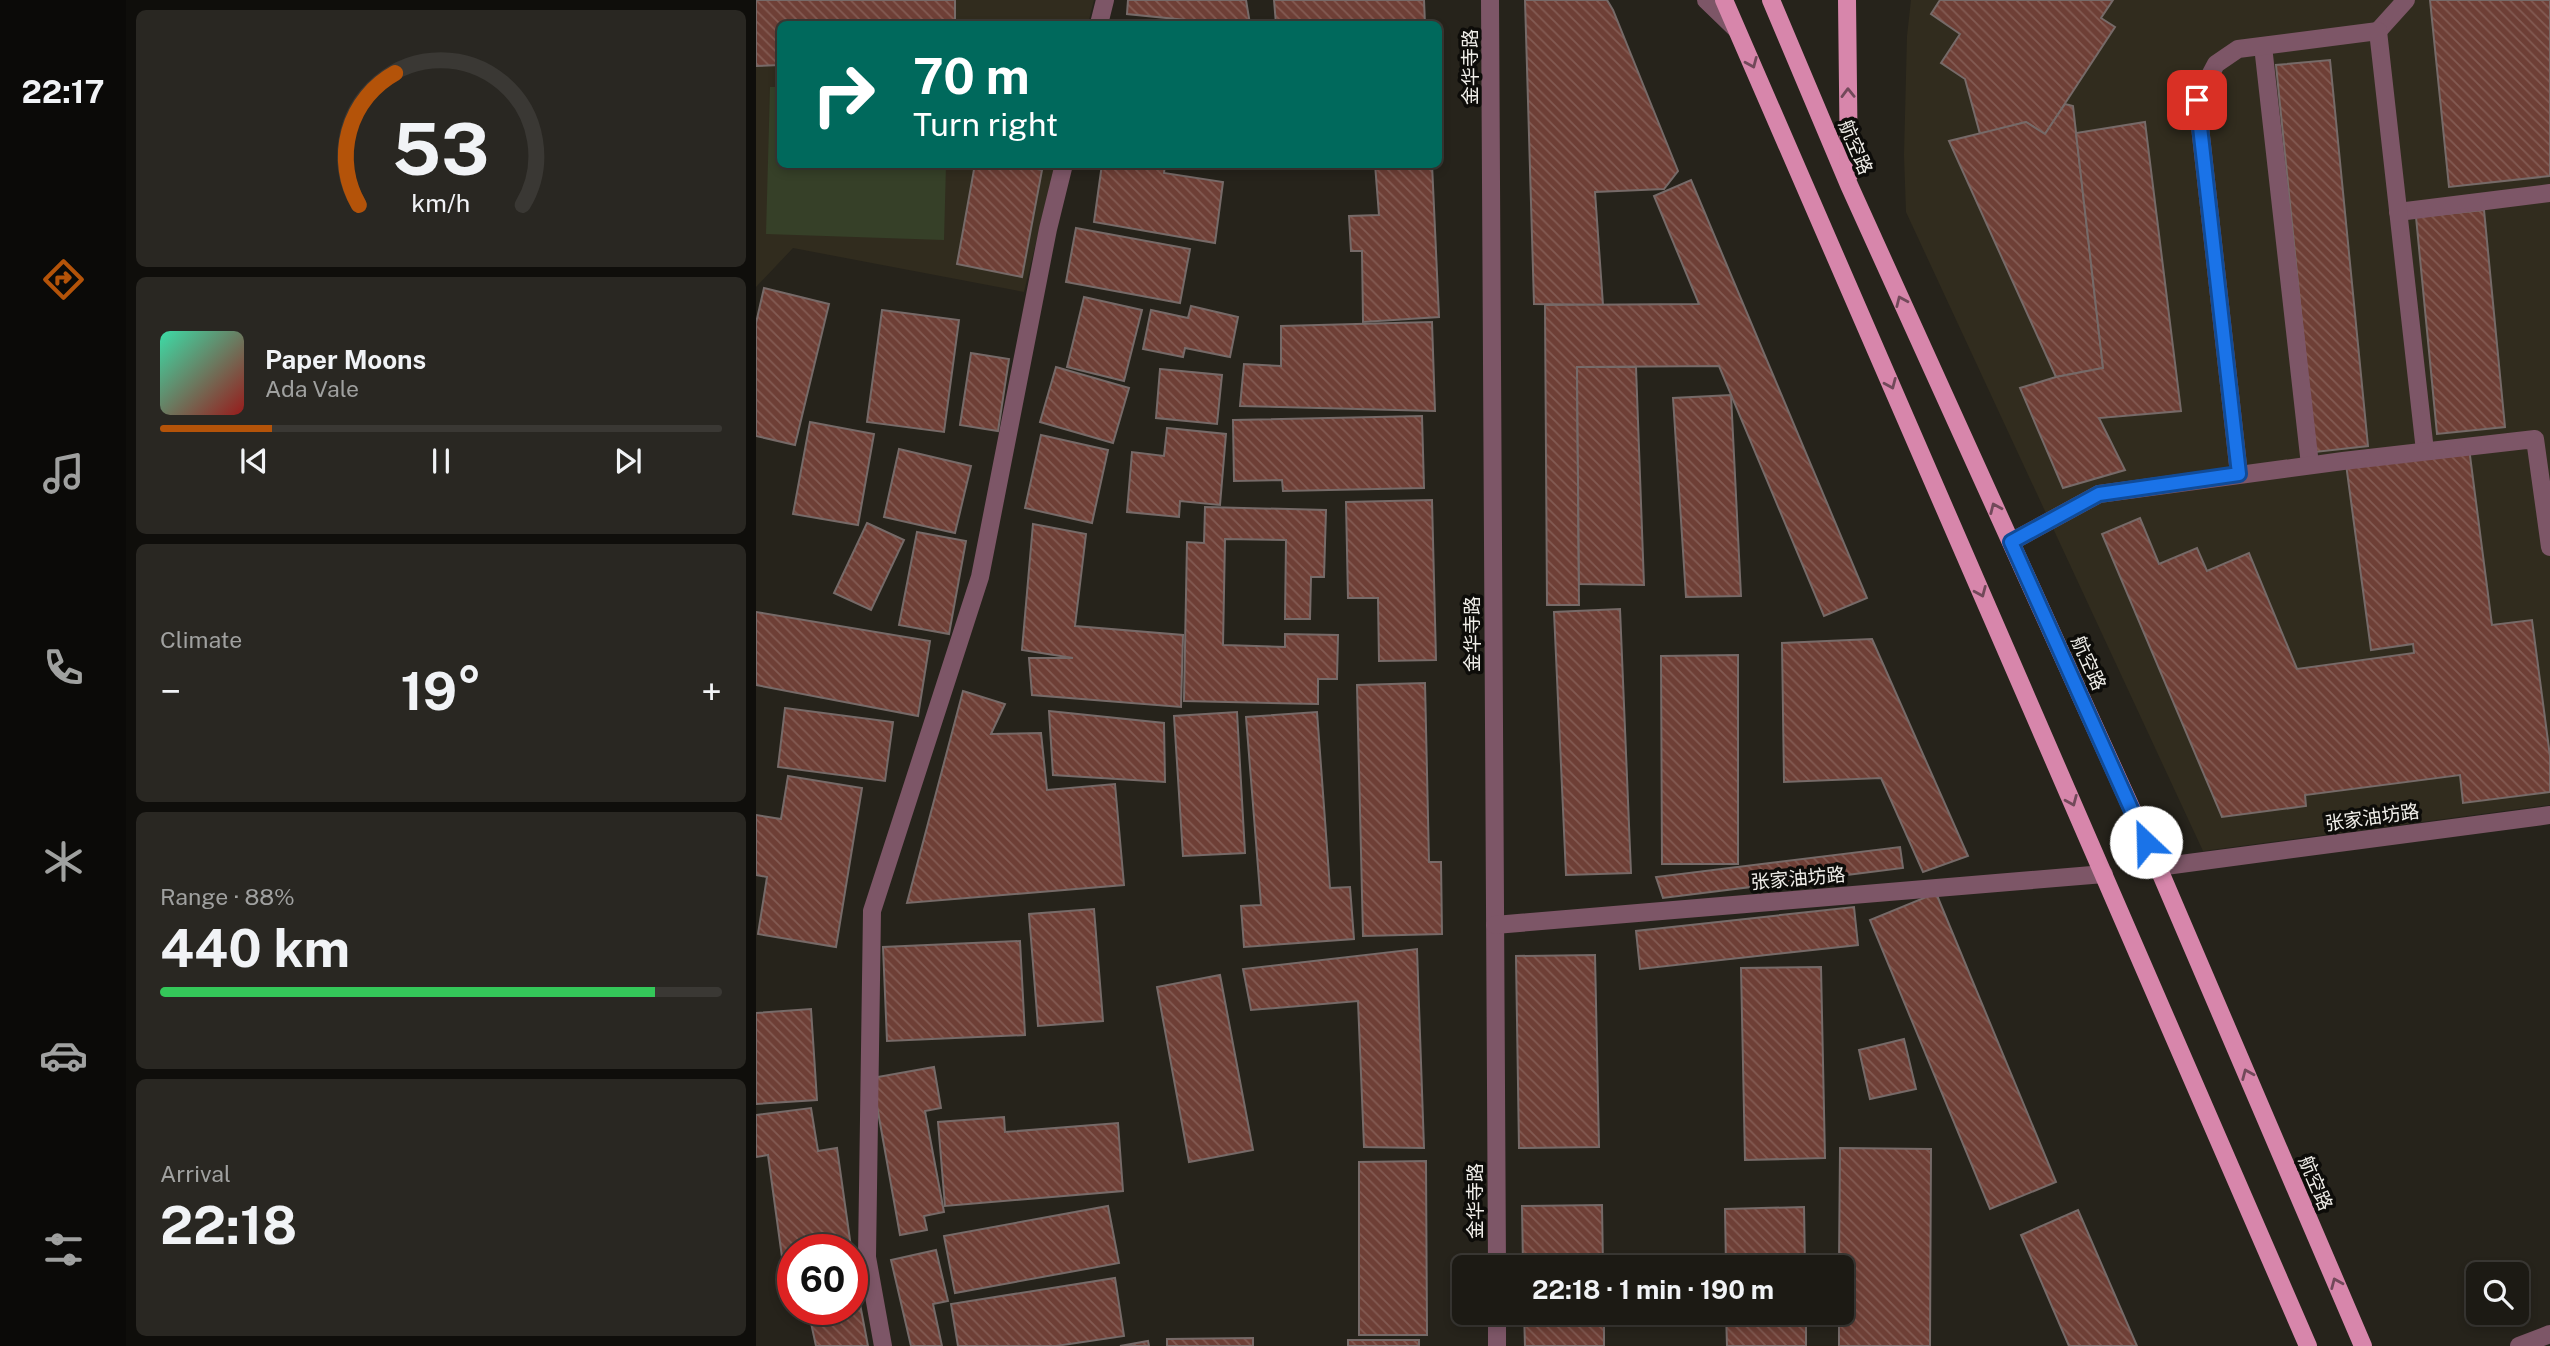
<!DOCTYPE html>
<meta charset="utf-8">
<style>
:root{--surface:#1c1a14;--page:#292722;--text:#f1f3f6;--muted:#a0a1a0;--line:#3a3834;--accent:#b45309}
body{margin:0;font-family:"Public Sans","Noto Sans SC",sans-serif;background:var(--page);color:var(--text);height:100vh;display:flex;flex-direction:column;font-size:26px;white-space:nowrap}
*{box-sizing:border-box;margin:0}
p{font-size:23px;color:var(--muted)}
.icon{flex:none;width:38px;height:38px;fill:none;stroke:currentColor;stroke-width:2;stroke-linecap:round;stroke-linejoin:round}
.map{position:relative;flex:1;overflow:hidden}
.side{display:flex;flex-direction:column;gap:10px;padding:10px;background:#0f0e0b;width:630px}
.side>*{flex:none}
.top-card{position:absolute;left:21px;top:21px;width:665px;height:147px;border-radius:10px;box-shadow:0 4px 10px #0003,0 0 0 2px var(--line);background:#00695c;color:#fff;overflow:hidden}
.tools{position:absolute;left:1710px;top:1262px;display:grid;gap:14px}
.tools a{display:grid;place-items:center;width:63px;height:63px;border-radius:10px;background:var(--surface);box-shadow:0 4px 10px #0003,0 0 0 2px var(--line);font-size:35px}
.speed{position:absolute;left:21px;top:1234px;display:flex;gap:14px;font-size:35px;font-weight:700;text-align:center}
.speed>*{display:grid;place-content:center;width:91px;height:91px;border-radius:50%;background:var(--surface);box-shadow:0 4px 10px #0003,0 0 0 2px var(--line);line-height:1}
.speed .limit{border:10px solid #d22;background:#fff;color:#111}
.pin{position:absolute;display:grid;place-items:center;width:60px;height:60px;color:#fff;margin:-30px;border-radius:14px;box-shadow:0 4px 10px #0006}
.me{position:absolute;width:77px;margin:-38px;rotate:336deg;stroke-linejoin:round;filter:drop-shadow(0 0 5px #0008)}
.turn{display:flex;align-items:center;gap:24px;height:147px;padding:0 21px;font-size:32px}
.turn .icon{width:91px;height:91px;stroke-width:2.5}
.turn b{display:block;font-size:49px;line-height:60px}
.big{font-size:52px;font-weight:700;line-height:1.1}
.side .card{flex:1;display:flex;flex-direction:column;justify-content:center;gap:10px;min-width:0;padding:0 24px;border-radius:10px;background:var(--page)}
.side .dial{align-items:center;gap:0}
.dial svg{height:182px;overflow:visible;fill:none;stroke:var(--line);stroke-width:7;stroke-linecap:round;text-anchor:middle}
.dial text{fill:var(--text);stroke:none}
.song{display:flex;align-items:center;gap:21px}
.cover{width:84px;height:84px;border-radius:10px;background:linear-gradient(135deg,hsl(160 70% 55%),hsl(0 70% 35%))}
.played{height:7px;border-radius:4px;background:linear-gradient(90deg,var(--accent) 20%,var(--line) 20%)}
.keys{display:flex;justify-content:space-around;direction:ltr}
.heat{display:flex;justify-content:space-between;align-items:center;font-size:38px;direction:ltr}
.charge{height:10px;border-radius:5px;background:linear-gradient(90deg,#34c759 88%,var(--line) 0)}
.trip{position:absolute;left:696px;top:1255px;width:402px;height:70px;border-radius:10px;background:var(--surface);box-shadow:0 4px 10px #0003,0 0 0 2px var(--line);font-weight:700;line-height:70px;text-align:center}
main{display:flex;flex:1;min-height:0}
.menu{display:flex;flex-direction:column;width:126px;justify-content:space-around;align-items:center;background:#0b0a08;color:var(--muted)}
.menu .icon{width:49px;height:49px}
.menu .on{color:var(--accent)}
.menu b{font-size:32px;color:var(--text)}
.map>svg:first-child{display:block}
.built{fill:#312c1e}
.park{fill:#364028}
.building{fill:url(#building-back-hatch);stroke:#766a68;stroke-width:2}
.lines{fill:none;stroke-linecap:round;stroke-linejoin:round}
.minor{stroke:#7d5667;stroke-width:18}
.major{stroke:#d786ab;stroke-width:18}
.oneway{stroke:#72495a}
.route-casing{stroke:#114b97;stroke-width:18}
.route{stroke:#1a73e8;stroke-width:12}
.labels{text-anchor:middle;stroke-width:7;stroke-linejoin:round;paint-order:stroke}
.street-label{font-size:19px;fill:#f0eee9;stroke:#0d0c09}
</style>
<main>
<nav class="menu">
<b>22:17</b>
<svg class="icon on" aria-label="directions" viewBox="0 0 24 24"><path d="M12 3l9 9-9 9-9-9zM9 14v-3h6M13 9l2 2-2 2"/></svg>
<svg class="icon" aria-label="music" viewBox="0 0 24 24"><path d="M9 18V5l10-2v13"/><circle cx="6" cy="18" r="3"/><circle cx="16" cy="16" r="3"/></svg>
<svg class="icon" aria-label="phone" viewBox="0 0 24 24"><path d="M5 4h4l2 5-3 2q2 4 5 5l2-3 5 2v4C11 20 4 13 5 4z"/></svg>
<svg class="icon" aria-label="climate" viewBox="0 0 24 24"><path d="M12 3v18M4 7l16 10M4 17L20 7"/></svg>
<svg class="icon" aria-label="car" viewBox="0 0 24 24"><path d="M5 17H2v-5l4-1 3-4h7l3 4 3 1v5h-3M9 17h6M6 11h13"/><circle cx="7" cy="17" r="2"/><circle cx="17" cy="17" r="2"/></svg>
<svg class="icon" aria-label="filters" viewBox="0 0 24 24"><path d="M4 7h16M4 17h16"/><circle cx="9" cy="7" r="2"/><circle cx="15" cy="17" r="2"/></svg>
</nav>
<section class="side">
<div class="card dial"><svg viewBox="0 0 100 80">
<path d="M14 69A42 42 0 1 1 86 69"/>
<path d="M14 69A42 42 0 0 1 30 11" stroke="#b45309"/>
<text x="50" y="56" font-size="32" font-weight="700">53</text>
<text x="50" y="72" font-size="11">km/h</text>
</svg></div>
<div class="card">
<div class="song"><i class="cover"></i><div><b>Paper Moons</b><p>Ada Vale</p></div></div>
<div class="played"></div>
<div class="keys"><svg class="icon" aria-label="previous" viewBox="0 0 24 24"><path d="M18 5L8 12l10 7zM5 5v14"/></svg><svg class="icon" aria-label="pause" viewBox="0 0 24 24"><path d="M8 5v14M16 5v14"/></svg><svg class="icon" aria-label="next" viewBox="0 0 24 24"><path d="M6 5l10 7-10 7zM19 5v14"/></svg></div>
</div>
<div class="card"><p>Climate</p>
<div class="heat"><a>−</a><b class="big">19°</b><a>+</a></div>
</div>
<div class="card"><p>Range · 88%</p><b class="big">440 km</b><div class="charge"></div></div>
<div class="card"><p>Arrival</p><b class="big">22:18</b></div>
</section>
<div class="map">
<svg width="1794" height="1346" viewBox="0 0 1794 1346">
<defs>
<pattern id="building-back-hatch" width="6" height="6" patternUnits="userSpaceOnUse" patternTransform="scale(1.75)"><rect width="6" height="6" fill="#6e3f36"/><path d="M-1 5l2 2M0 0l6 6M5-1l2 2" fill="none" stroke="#835b53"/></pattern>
</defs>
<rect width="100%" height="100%" fill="#26231b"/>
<g class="built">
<polygon points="0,0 338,0 332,24 24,24 24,164 299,165 268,292 37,248 0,287"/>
<polygon points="1155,0 1794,0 1794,805 1447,851 1150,212 1148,155 1151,36"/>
</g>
<polygon class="park" points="14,87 24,87 24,164 190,165 188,240 10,234"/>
<g class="building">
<polygon points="0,0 199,0 199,24 24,24 24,65 0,66"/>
<polygon points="372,0 490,0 494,24 470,24 371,14"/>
<polygon points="518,0 668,0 669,24 520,24"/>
<polygon points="769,0 851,0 857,10 922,171 908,189 839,192 847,305 778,304"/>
<polygon points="1184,0 1357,0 1345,18 1359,27 1289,134 1270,122 1224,134 1209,79 1185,63 1204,34 1175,14"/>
<polygon points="1674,0 1794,0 1794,176 1693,187"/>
<polygon points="1574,60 1612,446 1559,452 1520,65"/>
<polygon points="1309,104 1317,106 1347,368 1300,377 1193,141 1270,122 1289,134"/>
<polygon points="1389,122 1425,411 1343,418 1369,470 1307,488 1264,388 1300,377 1347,368 1320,133"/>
<polygon points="219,164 256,164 286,170 266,277 201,264"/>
<polygon points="346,164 409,165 408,173 467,182 459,243 338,222"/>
<polygon points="619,164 676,164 683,317 607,322 606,251 595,251 593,216 623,215"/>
<polygon points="935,180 1111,598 1068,616 963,366 821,367 823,605 791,605 789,305 943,304 898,196"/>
<polygon points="1728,210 1749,427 1681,434 1660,217"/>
<polygon points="320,228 434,249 424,303 310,282"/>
<polygon points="8,288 73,304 39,445 0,436 0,323"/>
<polygon points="328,297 386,310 368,381 311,367"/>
<polygon points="435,306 482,317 474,357 429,348 427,357 387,349 395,310 432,318"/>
<polygon points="126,310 203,320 188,432 111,422"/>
<polygon points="676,322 679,411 484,406 488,364 525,366 525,326"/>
<polygon points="215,353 253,359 242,431 204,425"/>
<polygon points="300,367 373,388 357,443 284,422"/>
<polygon points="821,367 880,367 888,585 823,584"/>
<polygon points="404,369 466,375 461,424 400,418"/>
<polygon points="975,395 985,596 930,597 917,398"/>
<polygon points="666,416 668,488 527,491 526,480 478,481 477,420"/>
<polygon points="54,422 118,434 102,525 37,514"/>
<polygon points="411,428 470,434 464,505 424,501 423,517 371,512 376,452 408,456"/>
<polygon points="285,435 352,450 336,523 269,508"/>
<polygon points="1713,448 1736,625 1776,620 1794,756 1794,792 1707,803 1704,775 1549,795 1550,806 1466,817 1346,534 1384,518 1403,564 1441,548 1451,571 1493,553 1541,669 1658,653 1657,644 1615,650 1590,464"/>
<polygon points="143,449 215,466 199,533 128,517"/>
<polygon points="676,500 680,660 623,661 622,598 592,598 590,502"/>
<polygon points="449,507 570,510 568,577 555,577 554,619 529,619 530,540 469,539 467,645 529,647 529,634 582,635 581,679 562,679 562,704 428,701 431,542 448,543"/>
<polygon points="111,523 148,540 115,610 78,593"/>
<polygon points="277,524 330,534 319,626 427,635 425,707 276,695 273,658 317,658 266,650"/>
<polygon points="161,532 210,541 193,634 143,625"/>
<polygon points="864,609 875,873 810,875 798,612"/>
<polygon points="0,612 174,641 162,716 0,685"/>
<polygon points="1116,639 1212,856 1167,872 1125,778 1028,782 1026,643"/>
<polygon points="982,655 982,864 906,864 905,656"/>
<polygon points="669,683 673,862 685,862 686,934 607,936 601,685"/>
<polygon points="207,691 249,704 235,734 285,733 291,790 359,784 368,885 151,903"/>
<polygon points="29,708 137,722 129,781 22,767"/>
<polygon points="293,711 408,723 409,782 297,775"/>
<polygon points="481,712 489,853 427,856 418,716"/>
<polygon points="561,712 574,888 594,887 598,939 488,947 485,906 505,905 490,717"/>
<polygon points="32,776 106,788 80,947 2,934 11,877 0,875 0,815 25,819"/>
<polygon points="1144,847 1147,868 907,898 900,877"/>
<polygon points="1180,893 1300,1182 1234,1209 1114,920"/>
<polygon points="1098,907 1102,945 884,969 880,931"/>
<polygon points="338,909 347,1021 282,1026 273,914"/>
<polygon points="264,941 269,1035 131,1041 127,947"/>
<polygon points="661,949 668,1148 608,1147 602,1001 495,1010 487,969"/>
<polygon points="839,955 843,1147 763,1148 760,956"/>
<polygon points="1065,967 1069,1158 989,1160 985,968"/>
<polygon points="464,975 497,1150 433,1162 401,987"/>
<polygon points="55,1009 61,1100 0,1104 0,1013"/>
<polygon points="1148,1039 1160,1089 1114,1099 1103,1050"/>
<polygon points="178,1067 185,1108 169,1111 188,1212 168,1216 171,1230 144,1235 116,1078"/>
<polygon points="55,1108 62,1151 81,1148 95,1247 37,1250 37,1255 26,1257 12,1155 0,1157 0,1115"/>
<polygon points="248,1117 249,1132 362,1123 367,1191 189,1206 182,1122"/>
<polygon points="1084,1148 1175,1149 1174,1346 1083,1346 1083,1312 1087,1312 1087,1267 1083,1267"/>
<polygon points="670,1161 671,1335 603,1335 603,1162"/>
<polygon points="846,1205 847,1267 767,1267 766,1206"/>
<polygon points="352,1206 363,1263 199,1293 188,1236"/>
<polygon points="1048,1207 1049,1267 970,1267 969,1209"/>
<polygon points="1322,1210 1381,1346 1313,1346 1265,1235"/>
<polygon points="180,1250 192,1301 177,1304 186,1346 155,1346 135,1260"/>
<polygon points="359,1278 368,1336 300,1346 202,1346 195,1304"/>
<polygon points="96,1283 100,1283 112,1346 60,1346 52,1309 96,1309"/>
<polygon points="768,1312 848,1312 848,1346 769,1346"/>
<polygon points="970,1312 1050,1312 1050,1346 971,1346"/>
<polygon points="497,1338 497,1346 411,1346 411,1339"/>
<rect x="592" y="1340" width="71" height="6"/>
<polygon points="392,1341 393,1346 364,1346"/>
</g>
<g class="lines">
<g class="minor">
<polyline points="734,0 741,1267"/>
<polyline points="950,0 980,29"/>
<polyline points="343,24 349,0"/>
<polyline points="1622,31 1650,0"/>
<polyline points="1507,46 1554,465"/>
<polyline points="1642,212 1794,193"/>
<polyline points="1483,474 1441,100 1460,64 1482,49 1622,31 1669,451"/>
<polyline points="1255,542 1343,494 1587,461 1779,439 1794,547"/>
<polyline points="1402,867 1794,815"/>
<polyline points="739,925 1348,874"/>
<polyline points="741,1312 741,1346"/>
<polyline points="127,1346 111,1257 116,911 224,577 292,229 308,164"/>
<polyline points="1763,1346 1794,1334"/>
</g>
<g class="major">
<polyline points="968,0 1552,1346"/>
<polyline points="1015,0 1093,185 1402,867 1607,1346"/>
<polyline points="1091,0 1093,175"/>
</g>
</g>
<defs><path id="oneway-chevron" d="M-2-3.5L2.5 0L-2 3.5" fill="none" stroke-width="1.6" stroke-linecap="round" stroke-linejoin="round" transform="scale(1.75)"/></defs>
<g class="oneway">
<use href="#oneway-chevron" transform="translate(996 63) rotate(67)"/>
<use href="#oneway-chevron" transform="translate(1092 93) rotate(-91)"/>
<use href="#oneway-chevron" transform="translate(1145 301) rotate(-114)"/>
<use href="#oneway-chevron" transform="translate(1135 384) rotate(67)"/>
<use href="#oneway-chevron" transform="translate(1239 508) rotate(-114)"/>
<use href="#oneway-chevron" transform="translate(1225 592) rotate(67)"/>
<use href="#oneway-chevron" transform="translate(1316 801) rotate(67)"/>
<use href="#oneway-chevron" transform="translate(1491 1074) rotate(-113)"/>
<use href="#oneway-chevron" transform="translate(1580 1283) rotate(-113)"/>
</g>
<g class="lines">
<defs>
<polyline id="route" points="1390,842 1255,542 1343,494 1483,474 1441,100"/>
</defs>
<use href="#route" class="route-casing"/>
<use href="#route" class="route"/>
</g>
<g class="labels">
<g class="street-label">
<text transform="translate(714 67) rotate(-90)" y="7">金华寺路</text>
<text transform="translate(1100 147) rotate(67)" y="7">航空路</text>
<text transform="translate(716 634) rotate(-90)" y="7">金华寺路</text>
<text transform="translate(1333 663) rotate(66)" y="7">航空路</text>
<text transform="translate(1616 817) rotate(-8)" y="7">张家油坊路</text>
<text transform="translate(1042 878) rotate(-5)" y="7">张家油坊路</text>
<text transform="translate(1560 1183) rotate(67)" y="7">航空路</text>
<text transform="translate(719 1201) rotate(-90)" y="7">金华寺路</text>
</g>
</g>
</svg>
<div class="tools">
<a><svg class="icon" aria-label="search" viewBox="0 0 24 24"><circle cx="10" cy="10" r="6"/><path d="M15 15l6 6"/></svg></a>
</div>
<div class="speed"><div class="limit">60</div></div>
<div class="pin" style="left:1441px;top:100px;background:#d93025"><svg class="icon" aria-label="arrive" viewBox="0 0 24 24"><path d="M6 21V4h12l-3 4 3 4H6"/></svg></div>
<svg class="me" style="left:1390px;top:842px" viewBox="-20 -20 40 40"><circle r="19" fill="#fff"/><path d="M0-13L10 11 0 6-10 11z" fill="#1a73e8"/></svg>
<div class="trip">22:18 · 1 min · 190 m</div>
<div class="top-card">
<div class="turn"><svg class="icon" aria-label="right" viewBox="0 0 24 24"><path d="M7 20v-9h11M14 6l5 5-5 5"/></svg><div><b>70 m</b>Turn right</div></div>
</div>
</div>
</main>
